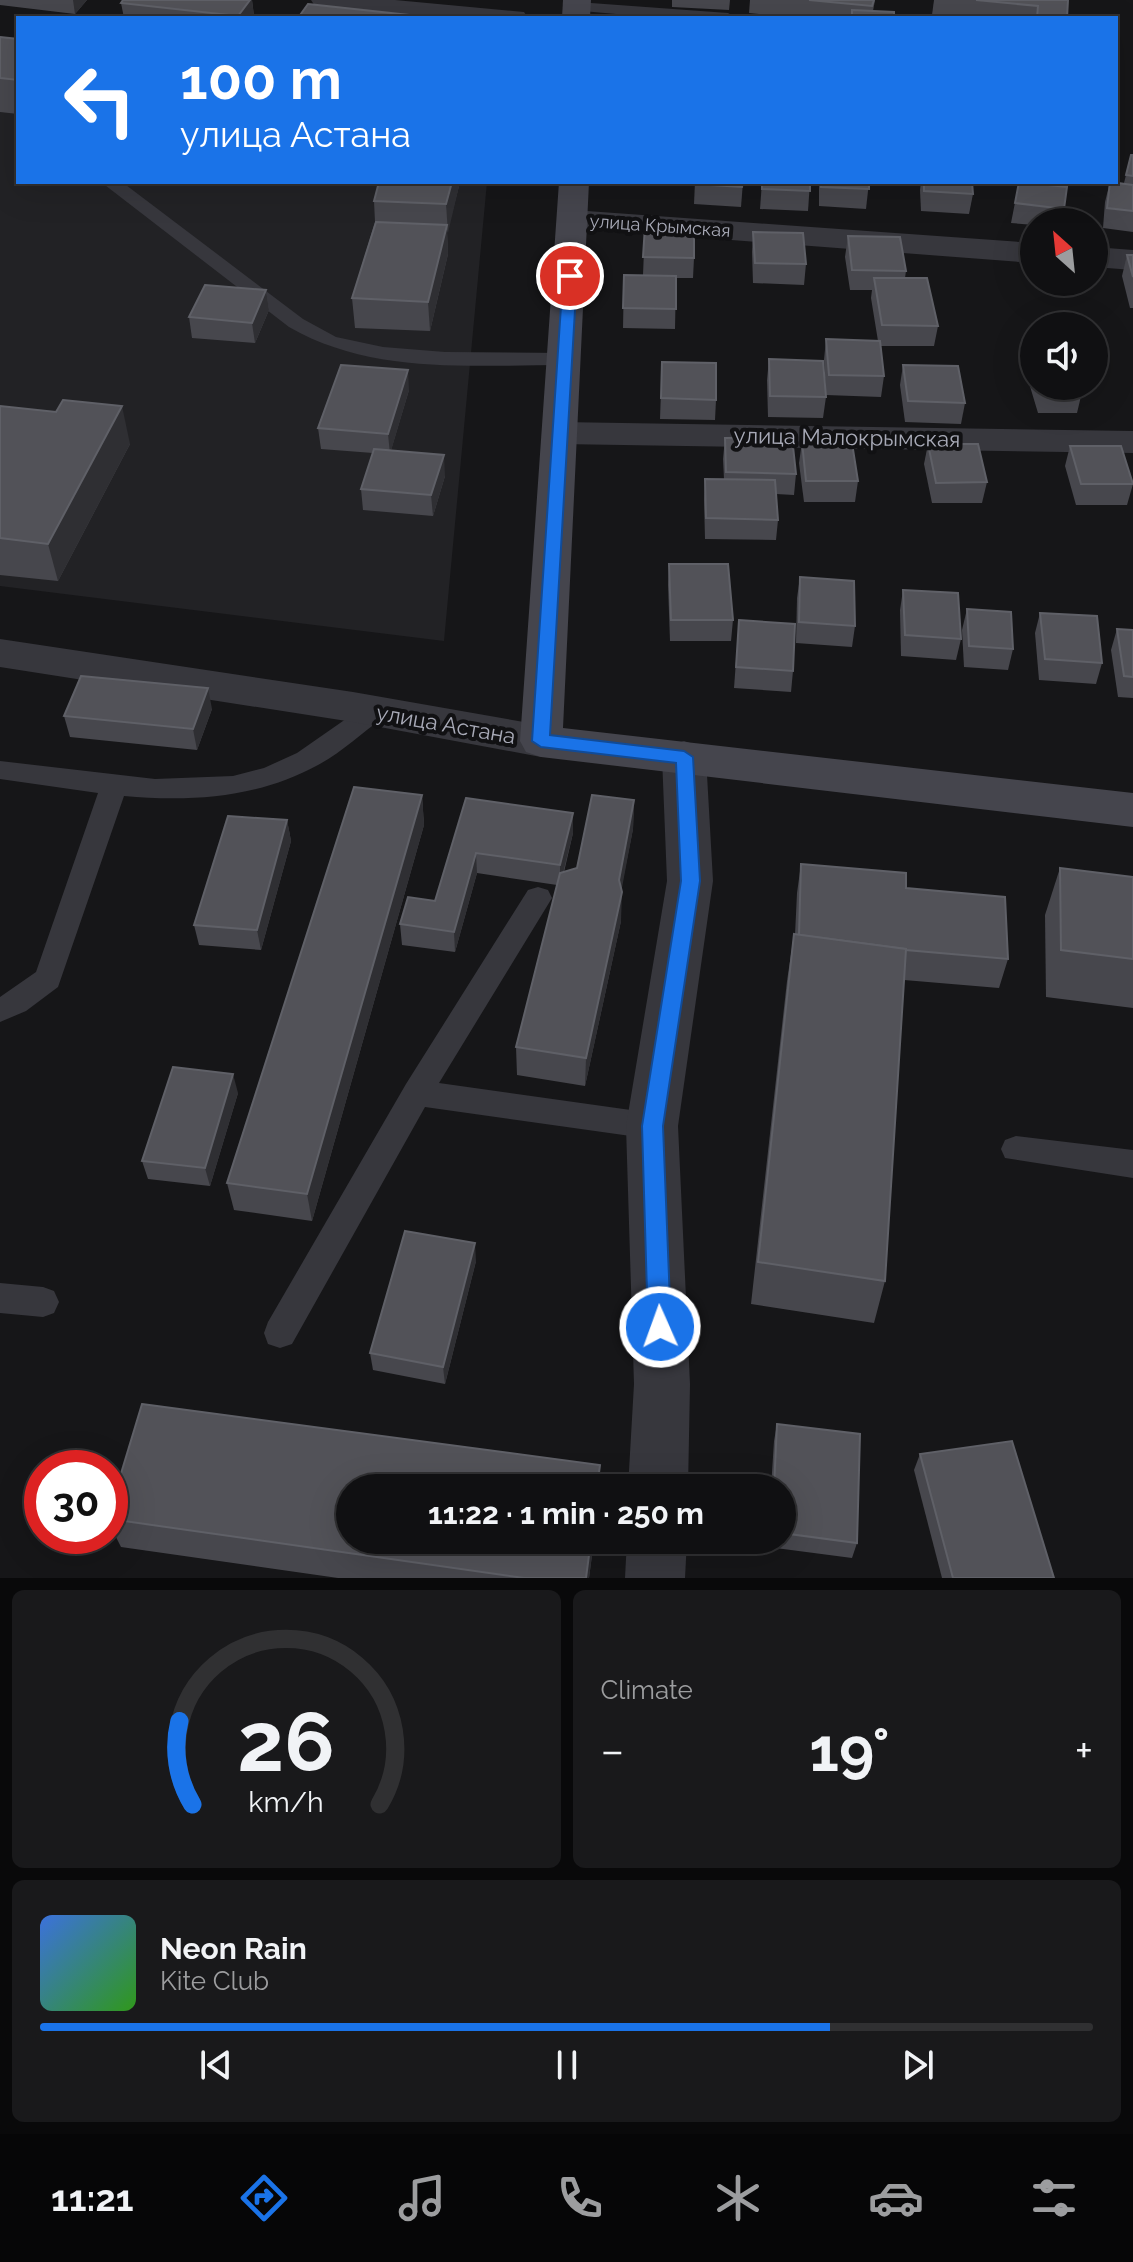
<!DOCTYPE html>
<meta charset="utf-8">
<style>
:root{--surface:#101012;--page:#19191b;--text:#f1f3f6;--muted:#9c9d9f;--line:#303032;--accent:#1a73e8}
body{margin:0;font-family:Raleway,sans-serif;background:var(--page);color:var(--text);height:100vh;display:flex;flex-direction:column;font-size:30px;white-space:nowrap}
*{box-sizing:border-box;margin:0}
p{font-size:26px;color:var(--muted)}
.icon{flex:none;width:44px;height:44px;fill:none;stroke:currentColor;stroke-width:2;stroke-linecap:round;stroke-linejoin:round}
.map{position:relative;height:1578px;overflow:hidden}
.side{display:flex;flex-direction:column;gap:12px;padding:12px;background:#09090a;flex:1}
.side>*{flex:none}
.top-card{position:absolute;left:16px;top:16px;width:1102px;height:168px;border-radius:0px;box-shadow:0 8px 32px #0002,0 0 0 2px var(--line);background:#1a73e8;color:#fff;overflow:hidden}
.needle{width:52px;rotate:333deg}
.controls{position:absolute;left:1020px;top:208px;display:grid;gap:16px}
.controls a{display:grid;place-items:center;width:88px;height:88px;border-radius:50%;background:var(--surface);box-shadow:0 8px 32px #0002,0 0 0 2px var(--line);font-size:40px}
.speed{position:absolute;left:24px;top:1450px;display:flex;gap:16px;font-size:40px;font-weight:700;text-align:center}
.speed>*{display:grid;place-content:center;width:104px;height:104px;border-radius:50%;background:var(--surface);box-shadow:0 8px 32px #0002,0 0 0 2px var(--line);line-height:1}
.speed .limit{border:12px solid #d22;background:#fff;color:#111}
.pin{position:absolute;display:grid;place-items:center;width:68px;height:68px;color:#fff;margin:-34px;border:4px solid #fff;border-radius:50%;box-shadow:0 2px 8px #0007}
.me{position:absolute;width:88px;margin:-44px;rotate:358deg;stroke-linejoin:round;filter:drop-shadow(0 0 6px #0008)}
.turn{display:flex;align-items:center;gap:28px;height:168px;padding:0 32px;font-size:36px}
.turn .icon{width:104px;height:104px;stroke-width:2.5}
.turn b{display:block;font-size:56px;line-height:68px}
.big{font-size:60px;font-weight:700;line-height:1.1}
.side .tile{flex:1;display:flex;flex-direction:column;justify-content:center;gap:12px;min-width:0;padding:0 28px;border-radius:12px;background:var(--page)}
.side .dial{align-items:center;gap:0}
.dial svg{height:208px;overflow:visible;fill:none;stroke:var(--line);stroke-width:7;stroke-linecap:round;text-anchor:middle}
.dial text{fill:var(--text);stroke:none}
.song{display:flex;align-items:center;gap:24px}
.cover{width:96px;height:96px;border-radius:12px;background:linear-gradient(135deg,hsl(220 70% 55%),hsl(110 70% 35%))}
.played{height:8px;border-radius:4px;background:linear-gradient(90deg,var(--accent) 75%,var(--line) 75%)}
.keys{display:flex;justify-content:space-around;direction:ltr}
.heat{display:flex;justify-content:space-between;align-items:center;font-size:44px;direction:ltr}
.side .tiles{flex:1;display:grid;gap:12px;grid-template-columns:1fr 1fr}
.tile:last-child{grid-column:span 2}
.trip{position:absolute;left:336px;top:1474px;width:460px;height:80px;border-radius:40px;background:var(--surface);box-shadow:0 8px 32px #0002,0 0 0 2px var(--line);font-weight:700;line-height:80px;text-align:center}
.tab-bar{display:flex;height:128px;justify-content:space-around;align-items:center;background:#060607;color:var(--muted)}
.tab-bar .icon{width:56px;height:56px}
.tab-bar .current{color:var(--accent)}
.tab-bar b{font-size:36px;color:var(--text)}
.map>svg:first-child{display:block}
.built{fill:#222225}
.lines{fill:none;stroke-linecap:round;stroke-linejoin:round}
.service{fill:#37373d;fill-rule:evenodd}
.minor{fill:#37373d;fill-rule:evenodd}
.secondary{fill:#45454d;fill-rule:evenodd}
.wall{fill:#47474d}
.shaded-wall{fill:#2f2f33}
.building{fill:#525258;stroke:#5f6067;stroke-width:2}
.route{fill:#1a73e8;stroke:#114b97;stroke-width:2}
.labels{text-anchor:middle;stroke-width:8;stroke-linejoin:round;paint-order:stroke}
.far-street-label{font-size:18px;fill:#a8aab7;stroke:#111113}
.street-label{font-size:22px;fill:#a8aab7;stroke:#111113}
</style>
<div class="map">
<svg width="1133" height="1578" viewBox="0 0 1133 1578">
<rect width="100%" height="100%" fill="#161618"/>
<polygon class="built" points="0,69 18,71 18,182 487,182 444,641 0,586"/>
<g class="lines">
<g class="service">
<polygon points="577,2 728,13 736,18 661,18 571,10 571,4"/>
<path d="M101,182H122L303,319L336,337L383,347L445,352L565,353L575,359L565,365C472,365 372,375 289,327Z"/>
<path d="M375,702L384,705L388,711L384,717C362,733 342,752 318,765C258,798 191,802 124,796L58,987L26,1011L0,1022V997L36,972L98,793L0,779V761L155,779L233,776L264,768L297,753L366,705Z"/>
<polygon points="538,887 548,890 552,898 439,1083 652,1113 663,1117 667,1126 663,1135 652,1139 425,1107 292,1344 280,1348 268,1344 264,1333 268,1322 406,1084 528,890"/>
<polygon points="1016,1136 1133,1150 1133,1178 1005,1158 1001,1149 1005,1140"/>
<polygon points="0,1283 43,1287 54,1291 59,1302 54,1313 43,1317 0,1313"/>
</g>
<g class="minor">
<polygon points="311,0 395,0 524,12 528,18 409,18 325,8 315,6"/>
<polygon points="573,210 1034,243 1034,263 562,227 557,220 562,213"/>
<polygon points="1094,247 1133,250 1133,270 1094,267"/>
<polygon points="560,422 1133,431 1133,453 560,444 547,441 542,433 547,425"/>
<polygon points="0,639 353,692 541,725 556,730 562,741 556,752 541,757 353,722 0,667"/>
<polygon points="684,741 699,746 706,757 713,881 678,1126 690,1384 688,1488 628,1488 634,1384 626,1126 667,881 662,757 669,746"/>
<polygon points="627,1540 687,1540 685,1578 625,1578"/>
</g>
<g class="secondary">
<polygon points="563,0 591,0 590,18 562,18"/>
<polygon points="559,182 589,182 563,728 1133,793 1133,827 541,757 526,752 520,741"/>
</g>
</g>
<g class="wall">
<polygon points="0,0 87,0 75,14 0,5"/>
<polygon points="123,0 252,0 254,16 253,18 124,18 121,3"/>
<polygon points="672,0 730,0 729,10 672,7"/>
<polygon points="750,0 875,0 873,11 894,18 799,18 749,13"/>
<polygon points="934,0 1068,0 1067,18 965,18 932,15"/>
<polygon points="0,37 18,39 18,114 0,112"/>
<polygon points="1131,155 1133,155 1133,232 1103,228 1105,202 1110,182 1124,183"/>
<polygon points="460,182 447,233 448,254 430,331 355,328 352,298 375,222 374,201"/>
<polygon points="695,182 743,182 741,207 694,204"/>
<polygon points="762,182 810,182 808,211 760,209"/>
<polygon points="819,182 869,182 866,209 819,206"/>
<polygon points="921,182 972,182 973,194 969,214 921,211 920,190"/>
<polygon points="1019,182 1064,209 1061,222 1034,222 1034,225 1011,223"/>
<polygon points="645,226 694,258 693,278 676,278 675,329 623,328 624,275 643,275"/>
<polygon points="753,232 806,264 804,285 753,283 752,252"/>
<polygon points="848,236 906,271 905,278 938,326 934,346 881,346 884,376 881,397 826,395 824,360 826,339 878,341 871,298 872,290 850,290 845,257"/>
<polygon points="1127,255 1133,255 1133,308 1130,308 1122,276"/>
<polygon points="266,290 269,310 255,343 192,338 189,317"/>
<polygon points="769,359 826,397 823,418 768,417 767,380"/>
<polygon points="662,362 716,400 715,420 660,419"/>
<polygon points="1034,362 1034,386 1080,386 1082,392 1077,413 1038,413 1029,383"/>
<polygon points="903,365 965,403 961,424 905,422 900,385"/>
<polygon points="409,390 391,450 445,476 433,516 363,510 361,489 373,453 321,449 318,428"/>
<polygon points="0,406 56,412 130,444 58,581 0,575"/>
<polygon points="725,438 796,474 794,495 776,494 778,520 776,540 705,539 704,500 705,479 724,479 723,459"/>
<polygon points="802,442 858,481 855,502 804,502 799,463"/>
<polygon points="928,444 987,482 982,503 932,503 924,464"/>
<polygon points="1070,446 1133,484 1127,505 1076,505 1065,466"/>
<polygon points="669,564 733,620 731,641 670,641 668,585"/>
<polygon points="800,577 855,626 852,647 796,643 797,598"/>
<polygon points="903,590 961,639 956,660 901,656 900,610"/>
<polygon points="967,609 1013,649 1008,670 964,667 962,630"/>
<polygon points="1040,613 1102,663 1096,684 1039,680 1035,633"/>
<polygon points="739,620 793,671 791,692 734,688"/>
<polygon points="1117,629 1133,630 1133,698 1118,697 1111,650"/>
<polygon points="212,709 197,750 70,737 64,716"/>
<polygon points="422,795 424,825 312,1221 234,1210 227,1183"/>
<polygon points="466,798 573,813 573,833 564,872 577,868 634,800 633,829 621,889 621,921 585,1086 517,1075 516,1047 557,885 477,873 455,952 402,945 400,924 435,901"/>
<polygon points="287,820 291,841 261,950 199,945 194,925"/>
<polygon points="801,864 906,888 1008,959 999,988 904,980 885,1281 874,1323 751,1304 787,981 794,934 795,935 797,893"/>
<polygon points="1060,868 1133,877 1133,1008 1046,997 1045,915"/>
<polygon points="238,1093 210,1186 148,1179 142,1161"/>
<polygon points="476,1261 445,1384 373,1370 370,1353"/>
<polygon points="777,1424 857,1543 852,1558 768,1547 768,1540 782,1540 782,1488 771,1488 774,1441"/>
<polygon points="920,1454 1054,1578 942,1578 914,1470"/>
<polygon points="110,1510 350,1540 594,1540 589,1578 338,1578 121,1547 110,1525"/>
</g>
<g class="shaded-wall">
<polygon points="73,0 87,0 75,14"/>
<polygon points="250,0 252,0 254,16 253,18 239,18 238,16"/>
<polygon points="452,182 460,182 448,233 446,204"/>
<polygon points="447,225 448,254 430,331 428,302"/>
<polygon points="266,290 269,310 255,343 252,323"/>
<polygon points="408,370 409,390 390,454 388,434"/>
<polygon points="122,406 130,444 58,581 48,544"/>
<polygon points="444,455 445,476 433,516 431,495"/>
<polygon points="208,688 212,709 197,750 193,729"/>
<polygon points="422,795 424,825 312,1221 307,1194"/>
<polygon points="634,800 633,829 618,909 619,880"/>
<polygon points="573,813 573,833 560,885 560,865"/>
<polygon points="287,820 291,841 261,950 257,930"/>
<polygon points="476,853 477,873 455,952 454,932"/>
<polygon points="622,892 621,921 585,1086 586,1058"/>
<polygon points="233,1074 238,1093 210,1186 205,1168"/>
<polygon points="475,1243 476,1261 445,1384 443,1367"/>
<polygon points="591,1540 594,1540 589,1578 586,1578"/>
</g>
<g class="building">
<polygon points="123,0 250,0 238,16 121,3"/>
<polygon points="809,0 874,0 872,6"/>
<polygon points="976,0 1068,0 1067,18 1037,18 1038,6"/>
<polygon points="308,4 428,17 298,18"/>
<polygon points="852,10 894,12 894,18 852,18"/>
<polygon points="0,37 18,39 18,80 0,78"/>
<polygon points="1131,155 1133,155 1133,176 1126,175"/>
<polygon points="379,182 452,182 446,204 374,201"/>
<polygon points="695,182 743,182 742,187 695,184"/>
<polygon points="762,182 810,182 810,191 762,189"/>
<polygon points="821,182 869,182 869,189 821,187"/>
<polygon points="924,182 972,182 973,194 924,191"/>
<polygon points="1019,182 1067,187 1064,209 1015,203"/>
<polygon points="1110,182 1133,185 1133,211 1107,208"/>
<polygon points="376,222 447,225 428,302 352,298"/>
<polygon points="645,226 694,227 694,258 643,257"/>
<polygon points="753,232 803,233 806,264 755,263"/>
<polygon points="848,236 900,237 906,271 852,270"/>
<polygon points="1127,255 1133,255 1133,277"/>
<polygon points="624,275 676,276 676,309 623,308"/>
<polygon points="874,278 927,278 938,326 882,325"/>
<polygon points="205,285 266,290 252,323 189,317"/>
<polygon points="826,339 880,341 884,376 829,375"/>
<polygon points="769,359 823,361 826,397 770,396"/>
<polygon points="662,362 716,363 716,400 661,398"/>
<polygon points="341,365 408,370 388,434 318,428"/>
<polygon points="903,365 958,366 965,403 908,401"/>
<polygon points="1041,386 1080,386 1082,392 1042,392"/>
<polygon points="63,400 122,406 48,544 0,538 0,406 56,412"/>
<polygon points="792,437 796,474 726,472 725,438"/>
<polygon points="802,442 852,443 858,481 806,481"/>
<polygon points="928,444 978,444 987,482 936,483"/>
<polygon points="1070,446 1121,446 1133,484 1081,484"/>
<polygon points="374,449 444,455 431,495 361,489"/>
<polygon points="705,479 775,480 778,520 706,518"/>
<polygon points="669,564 728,564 733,620 671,620"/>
<polygon points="800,577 854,581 855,626 799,622"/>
<polygon points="903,590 958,593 961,639 905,635"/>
<polygon points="967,609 1011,612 1013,649 969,646"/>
<polygon points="1040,613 1097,616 1102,663 1045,659"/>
<polygon points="739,620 795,624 793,671 736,667"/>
<polygon points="1117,629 1133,630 1133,677 1124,676"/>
<polygon points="81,676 208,688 193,729 64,716"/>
<polygon points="354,787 422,795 307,1194 227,1183"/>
<polygon points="592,795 634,800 619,880 622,892 586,1058 516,1047 560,873 577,868"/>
<polygon points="466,798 573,813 560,865 476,853 454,932 400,924 408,897 435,901"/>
<polygon points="228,816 287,820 257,930 194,925"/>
<polygon points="801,864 906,873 906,888 1005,897 1008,959 906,950 906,949 799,935"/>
<polygon points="1060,868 1133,877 1133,959 1061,950"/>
<polygon points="794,934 906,949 885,1281 758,1262"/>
<polygon points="173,1067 233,1074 205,1168 142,1161"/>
<polygon points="405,1231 475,1243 443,1367 370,1353"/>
<polygon points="142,1404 600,1465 597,1488 350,1488 350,1540 591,1540 586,1578 524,1578 110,1519 110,1510"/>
<polygon points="777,1424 860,1434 857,1543 782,1533 782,1488 774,1488"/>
<polygon points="1012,1441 1054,1578 953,1578 920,1454"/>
</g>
<polygon class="route" points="570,272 577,276 550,735 684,751 693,757 700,881 663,1126 671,1327 668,1334 660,1338 652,1334 648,1327 642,1126 681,881 676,763 541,747 532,741 563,276"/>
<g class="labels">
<g class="far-street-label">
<text transform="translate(660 226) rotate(4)" y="6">улица Крымская</text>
</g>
<g class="street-label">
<text transform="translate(847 437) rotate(1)" y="8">улица Малокрымская</text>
<text transform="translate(446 724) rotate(10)" y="8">улица Астана</text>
</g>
</g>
</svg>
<div class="controls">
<a><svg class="needle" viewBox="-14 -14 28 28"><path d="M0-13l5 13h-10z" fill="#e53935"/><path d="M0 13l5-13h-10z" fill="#9c9d9f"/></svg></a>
<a><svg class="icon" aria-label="sound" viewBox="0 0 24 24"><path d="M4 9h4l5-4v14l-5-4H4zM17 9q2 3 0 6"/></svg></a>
</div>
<div class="speed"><div class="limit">30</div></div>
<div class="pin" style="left:570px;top:276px;background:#d93025"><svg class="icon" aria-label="arrive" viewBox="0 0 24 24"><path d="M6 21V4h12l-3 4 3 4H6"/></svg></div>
<svg class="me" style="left:660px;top:1327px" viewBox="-20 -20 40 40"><circle r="17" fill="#1a73e8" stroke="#fff" stroke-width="3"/><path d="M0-11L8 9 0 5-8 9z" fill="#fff"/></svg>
<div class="trip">11:22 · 1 min · 250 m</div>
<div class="top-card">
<div class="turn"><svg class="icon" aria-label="left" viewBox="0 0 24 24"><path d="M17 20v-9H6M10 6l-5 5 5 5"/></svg><div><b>100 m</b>улица Астана</div></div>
</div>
</div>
<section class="side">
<div class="tiles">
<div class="tile dial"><svg viewBox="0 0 100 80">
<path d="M14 69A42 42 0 1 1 86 69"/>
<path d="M14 69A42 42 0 0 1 9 37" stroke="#1a73e8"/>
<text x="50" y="56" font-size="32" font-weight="700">26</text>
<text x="50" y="72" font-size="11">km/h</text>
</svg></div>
<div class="tile"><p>Climate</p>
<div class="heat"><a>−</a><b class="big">19°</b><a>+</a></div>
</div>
<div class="tile">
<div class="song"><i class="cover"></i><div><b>Neon Rain</b><p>Kite Club</p></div></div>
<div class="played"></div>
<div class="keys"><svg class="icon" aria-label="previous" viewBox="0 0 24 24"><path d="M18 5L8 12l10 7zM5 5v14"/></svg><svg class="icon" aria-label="pause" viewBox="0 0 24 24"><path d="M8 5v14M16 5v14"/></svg><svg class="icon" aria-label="next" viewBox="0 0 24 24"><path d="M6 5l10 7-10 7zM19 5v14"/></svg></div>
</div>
</div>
</section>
<nav class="tab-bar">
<b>11:21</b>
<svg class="icon current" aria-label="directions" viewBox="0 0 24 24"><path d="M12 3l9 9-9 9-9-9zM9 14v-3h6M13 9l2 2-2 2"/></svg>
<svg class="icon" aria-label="music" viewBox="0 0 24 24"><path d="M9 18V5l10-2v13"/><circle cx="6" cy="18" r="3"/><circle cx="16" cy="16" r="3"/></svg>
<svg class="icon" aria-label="phone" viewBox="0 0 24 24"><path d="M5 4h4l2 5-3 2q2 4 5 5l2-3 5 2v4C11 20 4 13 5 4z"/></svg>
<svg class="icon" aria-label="climate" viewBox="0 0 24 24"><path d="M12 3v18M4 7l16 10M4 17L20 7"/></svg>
<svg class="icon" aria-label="car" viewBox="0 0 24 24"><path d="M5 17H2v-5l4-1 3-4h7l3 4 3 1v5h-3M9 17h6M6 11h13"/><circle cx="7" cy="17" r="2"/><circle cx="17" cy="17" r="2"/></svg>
<svg class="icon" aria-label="filters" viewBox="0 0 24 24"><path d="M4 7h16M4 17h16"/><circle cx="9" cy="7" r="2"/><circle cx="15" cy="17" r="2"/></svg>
</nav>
